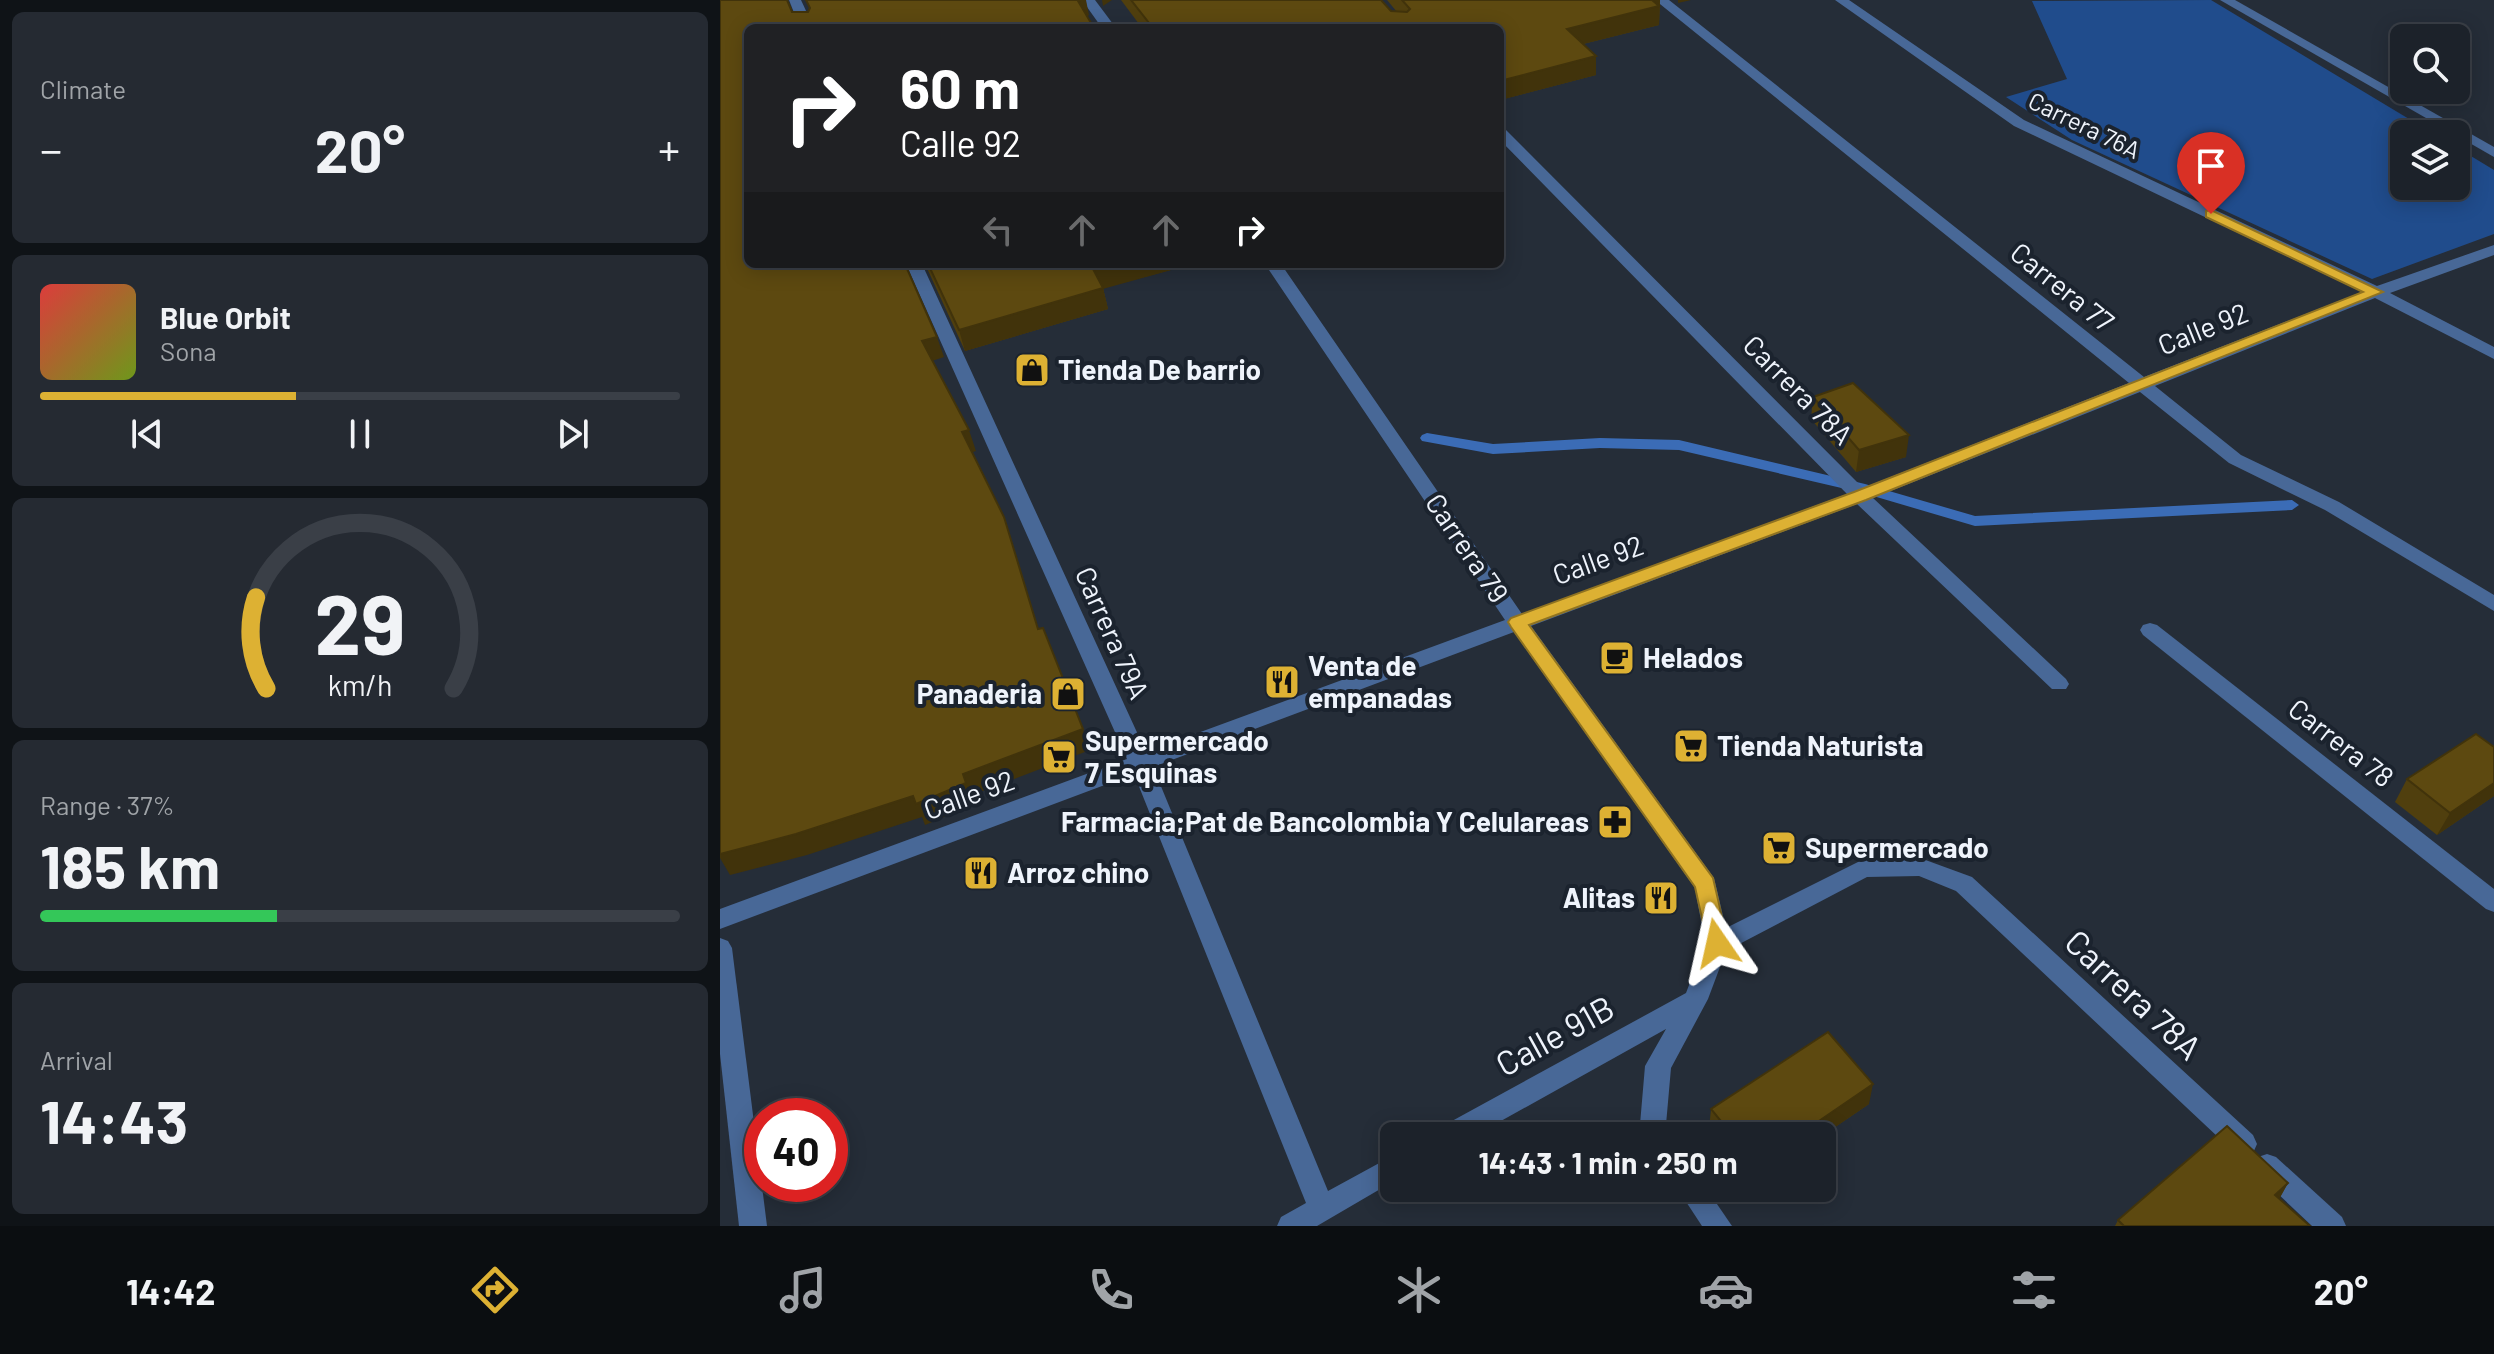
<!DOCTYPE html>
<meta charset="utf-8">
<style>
:root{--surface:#1c222a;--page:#252a32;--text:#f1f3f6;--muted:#a0a4a8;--line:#3a3f47;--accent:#ddb133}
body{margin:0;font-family:Barlow,sans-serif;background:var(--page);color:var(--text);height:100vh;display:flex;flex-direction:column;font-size:30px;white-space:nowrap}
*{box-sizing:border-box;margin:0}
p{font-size:26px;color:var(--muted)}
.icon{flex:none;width:44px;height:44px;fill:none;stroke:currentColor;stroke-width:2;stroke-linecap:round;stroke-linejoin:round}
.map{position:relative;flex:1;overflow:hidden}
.details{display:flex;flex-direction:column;gap:12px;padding:12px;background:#0f1317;width:720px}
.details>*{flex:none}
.banner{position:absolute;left:24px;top:24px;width:760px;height:244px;border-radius:12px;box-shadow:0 4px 20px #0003,0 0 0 2px var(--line);background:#202124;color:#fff;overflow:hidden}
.controls{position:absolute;left:1670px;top:24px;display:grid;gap:16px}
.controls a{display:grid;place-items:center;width:80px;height:80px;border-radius:12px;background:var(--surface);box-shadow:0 4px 20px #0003,0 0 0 2px var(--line);font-size:40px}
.speed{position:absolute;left:24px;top:1098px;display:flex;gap:16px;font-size:40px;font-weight:700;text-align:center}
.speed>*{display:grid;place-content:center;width:104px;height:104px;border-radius:50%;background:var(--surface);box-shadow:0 4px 20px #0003,0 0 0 2px var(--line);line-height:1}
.speed .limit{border:12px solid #d22;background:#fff;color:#111}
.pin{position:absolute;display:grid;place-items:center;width:68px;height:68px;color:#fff;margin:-82px -34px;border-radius:50% 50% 50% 0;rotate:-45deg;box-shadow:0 0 8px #0007}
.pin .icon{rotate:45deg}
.me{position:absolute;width:88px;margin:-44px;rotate:349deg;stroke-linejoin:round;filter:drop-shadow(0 0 6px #0008)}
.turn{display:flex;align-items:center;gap:28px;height:168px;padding:0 24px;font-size:36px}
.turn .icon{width:104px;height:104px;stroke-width:2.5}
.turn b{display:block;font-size:56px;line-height:68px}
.lanes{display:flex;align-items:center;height:76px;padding:0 24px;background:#0003;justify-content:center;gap:40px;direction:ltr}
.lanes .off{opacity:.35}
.big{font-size:60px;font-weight:700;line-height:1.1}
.details .widget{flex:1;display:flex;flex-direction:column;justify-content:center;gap:12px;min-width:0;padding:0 28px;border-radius:12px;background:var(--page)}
.details .dial{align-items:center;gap:0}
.dial svg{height:208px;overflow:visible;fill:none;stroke:var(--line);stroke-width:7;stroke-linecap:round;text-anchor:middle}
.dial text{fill:var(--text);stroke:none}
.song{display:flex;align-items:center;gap:24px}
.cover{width:96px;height:96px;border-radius:12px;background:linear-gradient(135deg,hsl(0 70% 55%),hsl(80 70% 35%))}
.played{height:8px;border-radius:4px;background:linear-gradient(90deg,var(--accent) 40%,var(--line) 40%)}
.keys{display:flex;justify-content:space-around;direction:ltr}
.heat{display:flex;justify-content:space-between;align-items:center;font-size:44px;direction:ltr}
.charge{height:12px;border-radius:6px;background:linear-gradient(90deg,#34c759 37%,var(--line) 0)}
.trip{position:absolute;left:660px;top:1122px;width:456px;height:80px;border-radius:12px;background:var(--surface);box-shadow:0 4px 20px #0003,0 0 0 2px var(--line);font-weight:700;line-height:80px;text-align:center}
.tabs{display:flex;height:128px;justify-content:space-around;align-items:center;background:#0b0e11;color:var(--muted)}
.tabs .icon{width:56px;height:56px}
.tabs .on{color:var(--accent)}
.tabs b{font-size:36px;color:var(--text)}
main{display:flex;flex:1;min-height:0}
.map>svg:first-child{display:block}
.green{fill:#204c8c}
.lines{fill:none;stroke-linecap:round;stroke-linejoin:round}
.stream{fill:#3b6cb6;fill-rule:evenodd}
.minor{fill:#486897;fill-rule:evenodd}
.wall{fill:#503f0e}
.shaded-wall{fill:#41330b}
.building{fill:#5d4910;stroke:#41330b;stroke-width:2}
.route{fill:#ddb133;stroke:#907321;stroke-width:2}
.labels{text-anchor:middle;stroke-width:8;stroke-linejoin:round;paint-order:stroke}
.far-street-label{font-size:24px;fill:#eff4fc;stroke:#1b232e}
.street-label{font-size:28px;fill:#eff4fc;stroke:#1b232e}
.poi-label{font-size:28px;font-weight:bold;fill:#eff4fc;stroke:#1b232e;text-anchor:start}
.near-street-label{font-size:34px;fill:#eff4fc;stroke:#1b232e}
</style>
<main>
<section class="details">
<div class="widget"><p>Climate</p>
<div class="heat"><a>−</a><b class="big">20°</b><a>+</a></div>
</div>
<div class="widget">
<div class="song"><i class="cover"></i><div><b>Blue Orbit</b><p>Sona</p></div></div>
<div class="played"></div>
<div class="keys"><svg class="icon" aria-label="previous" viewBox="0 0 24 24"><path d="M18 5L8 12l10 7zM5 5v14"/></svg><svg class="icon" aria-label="pause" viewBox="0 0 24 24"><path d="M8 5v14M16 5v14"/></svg><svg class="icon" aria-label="next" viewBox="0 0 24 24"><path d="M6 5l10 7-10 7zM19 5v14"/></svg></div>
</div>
<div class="widget dial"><svg viewBox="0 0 100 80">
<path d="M14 69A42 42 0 1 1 86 69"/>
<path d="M14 69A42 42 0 0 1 10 34" stroke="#ddb133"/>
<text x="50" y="56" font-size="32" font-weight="700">29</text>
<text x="50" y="72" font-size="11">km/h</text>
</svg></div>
<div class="widget"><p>Range · 37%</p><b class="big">185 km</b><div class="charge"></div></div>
<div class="widget"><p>Arrival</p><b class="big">14:43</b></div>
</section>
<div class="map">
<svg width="1774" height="1226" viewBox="0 0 1774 1226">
<rect width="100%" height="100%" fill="#252d38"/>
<polygon class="green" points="1491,0 1714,134 1684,134 1684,186 1736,186 1736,147 1774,170 1774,234 1652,279 1352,140 1286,97 1347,79 1312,1"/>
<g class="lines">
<polygon class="stream" points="707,433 773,444 880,438 959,440 1145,484 1255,516 1572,500 1579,505 1572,510 1255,526 1143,493 959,450 880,448 773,454 702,441 700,438 702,435"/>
<g class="minor">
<polygon points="69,0 81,0 94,28 80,28"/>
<polygon points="362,0 375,0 396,28 382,28"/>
<polygon points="935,0 949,0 1424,377 1642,292 1294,126 1115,0 1129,0 1304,120 1657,286 1774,245 1774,255 1670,293 1774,347 1774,359 1655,298 1435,386 1521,455 1619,502 1774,595 1774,611 1605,510 1509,463 1420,392 1153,498 1346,679 1349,684 1346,689 1332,689 1137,504 811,626 994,878 1006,928 1144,859 1200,858 1252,877 1533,1135 1537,1144 1533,1153 1524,1156 1515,1153 1236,891 1199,876 1147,877 1006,951 988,999 951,1068 945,1136 919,1136 925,1066 946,1029 754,1136 717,1136 721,1127 966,993 985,943 975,888 794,632 433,767 608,1191 674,1155 674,1181 597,1226 557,1226 561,1217 586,1203 414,774 0,929 0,909 407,759 186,264 202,264 426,752 785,620 545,264 561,264 802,614 1127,494 780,140 780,128 785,129 1143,488 1409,383"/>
<polygon points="1500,0 1515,0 1774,147 1774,157"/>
<polygon points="1430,623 1437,625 1774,889 1774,912 1766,909 1423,635 1420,630 1423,625"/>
<polygon points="0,938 8,941 12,948 47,1226 19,1226 0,1054"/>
<polygon points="1547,1154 1556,1157 1622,1217 1626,1226 1592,1226 1538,1175 1534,1166 1538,1157"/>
<polygon points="957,1188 986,1188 1012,1226 982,1226"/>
</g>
</g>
<g class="wall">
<polygon points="401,0 661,0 671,11 677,12 667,0 940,0 939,25 863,44 876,75 780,100 780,28 422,28"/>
<polygon points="205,264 473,264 383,288 388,309 245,351"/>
<polygon points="1093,397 1186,457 1136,472 1091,419"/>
<polygon points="1774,747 1774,796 1717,835 1675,802 1687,779"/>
<polygon points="1149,1104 1102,1136 995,1136 989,1129 991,1109"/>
<polygon points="1568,1183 1559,1199 1590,1226 1395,1226 1398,1220"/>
</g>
<g class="shaded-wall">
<polygon points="360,0 366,0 369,15 363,20 358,1"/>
<polygon points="382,0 392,0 383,6"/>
<polygon points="924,0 940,0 939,25 847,48 847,29"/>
<polygon points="958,0 971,0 958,3"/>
<polygon points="876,56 876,75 780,100 780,81"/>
<polygon points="393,264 473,264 379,290 373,269"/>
<polygon points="383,288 388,309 245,351 239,330"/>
<polygon points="217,337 224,357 209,362 202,341"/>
<polygon points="249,430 256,451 250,453 242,432"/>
<polygon points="1189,435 1186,457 1136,472 1139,450"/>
<polygon points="363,729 370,750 252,795 255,804 205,825 202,817 87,855 10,875 0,858 0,854 243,774"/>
<polygon points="1774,783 1774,796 1717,835 1730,813"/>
<polygon points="1153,1084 1149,1104 1102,1136 1077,1136"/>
<polygon points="1568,1183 1557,1203 1555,1195"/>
</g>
<g class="building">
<polygon points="0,0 67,0 72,12 88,12 90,8 86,0 360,0 358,1 374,28 28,28 28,264 185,264 217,337 202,341 249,430 242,432 284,517 318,629 323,628 363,729 243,774 246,783 196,804 193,796 76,834 0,854"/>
<polygon points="411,0 661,0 671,11 687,12 690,9 682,0 932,0 939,6 847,29 876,56 780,81 780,28 433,28"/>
<polygon points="208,264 393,264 373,269 383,288 239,330"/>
<polygon points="1133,383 1189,435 1139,450 1093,397"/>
<polygon points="1756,734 1774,747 1774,783 1730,813 1687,779"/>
<polygon points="1108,1032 1153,1084 1077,1136 1013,1136 991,1109"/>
<polygon points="1507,1126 1568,1183 1555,1195 1590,1226 1404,1226 1398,1220"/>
</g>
<polygon class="route" points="1491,210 1663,292 1146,500 809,625 993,878 1008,943 1004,950 997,953 989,950 975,887 791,627 788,622 791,618 1134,492 1643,292 1486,217 1486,211"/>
<defs>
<symbol id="shop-square" viewBox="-11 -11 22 22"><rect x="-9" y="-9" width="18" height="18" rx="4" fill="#ddb133" stroke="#1b232e"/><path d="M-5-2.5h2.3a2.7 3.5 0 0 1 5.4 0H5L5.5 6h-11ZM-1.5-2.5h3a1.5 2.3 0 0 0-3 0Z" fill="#111"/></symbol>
<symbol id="cafe-square" viewBox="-11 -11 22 22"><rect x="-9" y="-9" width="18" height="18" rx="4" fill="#ddb133" stroke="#1b232e"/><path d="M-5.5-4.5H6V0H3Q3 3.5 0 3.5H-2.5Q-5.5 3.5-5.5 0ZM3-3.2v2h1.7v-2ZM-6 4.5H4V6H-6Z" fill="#111"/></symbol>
<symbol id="restaurant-square" viewBox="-11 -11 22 22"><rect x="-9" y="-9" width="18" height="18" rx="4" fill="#ddb133" stroke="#1b232e"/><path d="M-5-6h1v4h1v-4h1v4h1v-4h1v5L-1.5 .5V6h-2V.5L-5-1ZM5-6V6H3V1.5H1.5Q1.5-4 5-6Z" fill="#111"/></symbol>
<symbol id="supermarket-square" viewBox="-11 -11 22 22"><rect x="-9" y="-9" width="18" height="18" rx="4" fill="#ddb133" stroke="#1b232e"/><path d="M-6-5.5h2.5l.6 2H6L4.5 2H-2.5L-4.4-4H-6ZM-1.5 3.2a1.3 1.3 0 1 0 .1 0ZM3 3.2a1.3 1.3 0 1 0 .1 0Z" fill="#111"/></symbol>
<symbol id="pharmacy-square" viewBox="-11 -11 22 22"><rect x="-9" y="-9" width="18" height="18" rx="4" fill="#ddb133" stroke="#1b232e"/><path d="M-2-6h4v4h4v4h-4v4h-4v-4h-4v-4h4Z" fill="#111"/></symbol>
</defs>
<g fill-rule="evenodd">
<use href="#shop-square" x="292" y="350" width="40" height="40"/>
<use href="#cafe-square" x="877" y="638" width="40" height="40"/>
<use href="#restaurant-square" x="542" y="662" width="40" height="40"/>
<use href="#shop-square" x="328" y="674" width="40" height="40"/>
<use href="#supermarket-square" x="951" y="726" width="40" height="40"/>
<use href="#supermarket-square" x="319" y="737" width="40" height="40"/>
<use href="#pharmacy-square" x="875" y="802" width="40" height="40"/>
<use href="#supermarket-square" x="1039" y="828" width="40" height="40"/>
<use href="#restaurant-square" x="241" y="853" width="40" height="40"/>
<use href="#restaurant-square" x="921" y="878" width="40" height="40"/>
</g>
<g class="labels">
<g class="far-street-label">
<text transform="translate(1364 126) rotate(26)" y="8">Carrera 76A</text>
</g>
<g class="street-label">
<text transform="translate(1342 287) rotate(39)" y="10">Carrera 77</text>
<text transform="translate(1483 329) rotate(-22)" y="10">Calle 92</text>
<text transform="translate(1078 390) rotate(45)" y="10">Carrera 78A</text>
<text transform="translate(747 548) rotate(56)" y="10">Carrera 79</text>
<text transform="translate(878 560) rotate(-20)" y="10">Calle 92</text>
<text transform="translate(392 633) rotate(66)" y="10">Carrera 79A</text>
<text transform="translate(1621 743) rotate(38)" y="10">Carrera 78</text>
<text transform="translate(249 795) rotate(-20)" y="10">Calle 92</text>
</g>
<g class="poi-label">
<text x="338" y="380">Tienda De barrio</text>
<text x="923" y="668">Helados</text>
<text x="588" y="676">Venta de<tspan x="588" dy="32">empanadas</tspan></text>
<text x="322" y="704" text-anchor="end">Panaderia</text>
<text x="365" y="751">Supermercado<tspan x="365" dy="32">7 Esquinas</tspan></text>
<text x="997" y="756">Tienda Naturista</text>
<text x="869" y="832" text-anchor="end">Farmacia;Pat de Bancolombia Y Celulareas</text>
<text x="1085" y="858">Supermercado</text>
<text x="287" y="883">Arroz chino</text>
<text x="915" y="908" text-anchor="end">Alitas</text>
</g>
<g class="near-street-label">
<text transform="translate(1413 995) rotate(43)" y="12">Carrera 78A</text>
<text transform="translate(835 1036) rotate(-29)" y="12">Calle 91B</text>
</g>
</g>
</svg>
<div class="controls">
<a><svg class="icon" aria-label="search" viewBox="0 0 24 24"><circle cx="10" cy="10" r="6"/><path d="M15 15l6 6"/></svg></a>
<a><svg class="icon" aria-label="layers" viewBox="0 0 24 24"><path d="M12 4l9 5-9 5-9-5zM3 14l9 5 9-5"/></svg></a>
</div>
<div class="speed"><div class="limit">40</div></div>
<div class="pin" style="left:1491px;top:214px;background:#d93025"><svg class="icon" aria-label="arrive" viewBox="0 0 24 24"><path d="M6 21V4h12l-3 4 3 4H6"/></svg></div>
<svg class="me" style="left:997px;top:943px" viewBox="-20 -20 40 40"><path d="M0-17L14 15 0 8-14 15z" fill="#ddb133" stroke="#fff" stroke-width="4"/></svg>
<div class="trip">14:43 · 1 min · 250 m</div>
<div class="banner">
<div class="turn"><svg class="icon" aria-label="right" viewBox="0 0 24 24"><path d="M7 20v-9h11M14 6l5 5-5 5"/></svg><div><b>60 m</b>Calle 92</div></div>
<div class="lanes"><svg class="icon off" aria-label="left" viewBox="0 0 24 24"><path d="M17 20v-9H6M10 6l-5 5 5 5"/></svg><svg class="icon off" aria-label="ahead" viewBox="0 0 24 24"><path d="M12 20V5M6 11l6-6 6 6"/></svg><svg class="icon off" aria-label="ahead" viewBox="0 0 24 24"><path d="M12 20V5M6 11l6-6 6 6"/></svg><svg class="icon" aria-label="right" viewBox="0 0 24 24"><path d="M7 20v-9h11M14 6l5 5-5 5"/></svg></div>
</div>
</div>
</main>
<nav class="tabs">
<b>14:42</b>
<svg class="icon on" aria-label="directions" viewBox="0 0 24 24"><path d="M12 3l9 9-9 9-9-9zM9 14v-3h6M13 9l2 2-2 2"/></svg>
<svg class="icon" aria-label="music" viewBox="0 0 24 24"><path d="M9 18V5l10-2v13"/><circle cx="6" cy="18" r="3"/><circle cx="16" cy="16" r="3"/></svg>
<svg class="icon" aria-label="phone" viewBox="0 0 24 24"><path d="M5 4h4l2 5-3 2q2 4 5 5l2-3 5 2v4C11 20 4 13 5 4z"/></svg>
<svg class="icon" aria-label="climate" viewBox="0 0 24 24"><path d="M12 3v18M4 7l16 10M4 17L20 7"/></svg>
<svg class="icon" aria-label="car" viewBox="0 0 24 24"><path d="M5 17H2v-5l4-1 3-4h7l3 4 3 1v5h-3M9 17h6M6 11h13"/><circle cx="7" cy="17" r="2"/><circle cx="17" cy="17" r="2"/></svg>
<svg class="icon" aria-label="filters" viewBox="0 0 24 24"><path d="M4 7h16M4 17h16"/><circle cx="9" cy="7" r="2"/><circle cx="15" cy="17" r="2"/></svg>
<b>20°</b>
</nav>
